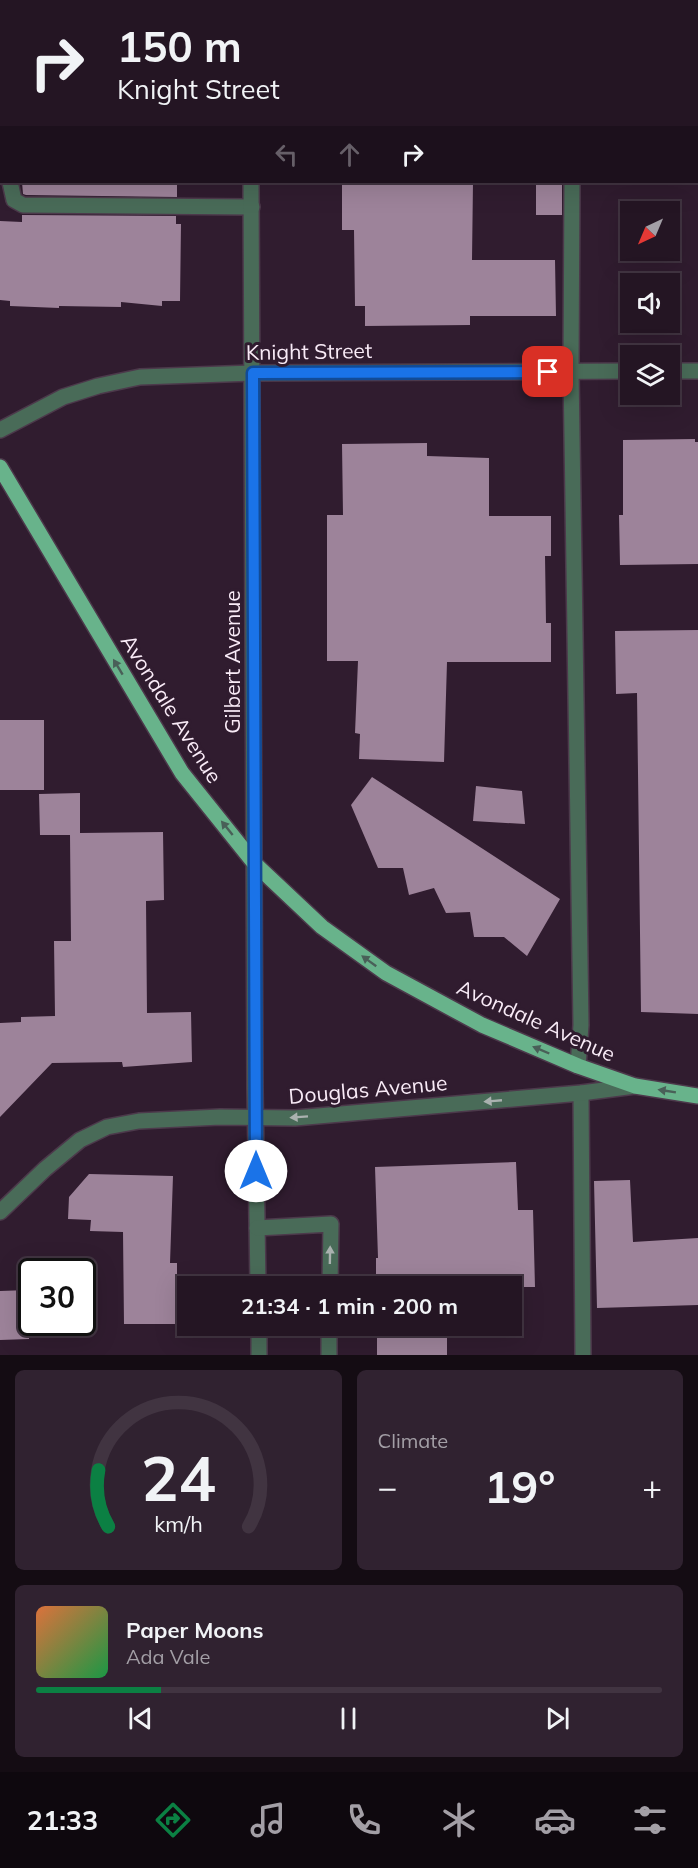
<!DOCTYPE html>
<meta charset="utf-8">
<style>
:root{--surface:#241523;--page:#302230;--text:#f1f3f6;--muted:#a39fa6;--line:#413441;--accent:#0b8043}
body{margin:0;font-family:Mulish,sans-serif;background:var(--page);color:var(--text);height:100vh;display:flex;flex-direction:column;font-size:22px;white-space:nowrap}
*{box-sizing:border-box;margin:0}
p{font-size:20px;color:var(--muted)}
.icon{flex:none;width:33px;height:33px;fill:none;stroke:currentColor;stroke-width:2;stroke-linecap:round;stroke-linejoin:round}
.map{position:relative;height:1355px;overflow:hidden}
.panel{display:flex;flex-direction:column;gap:15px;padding:15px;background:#140c13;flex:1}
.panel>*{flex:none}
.top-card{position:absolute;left:0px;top:0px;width:699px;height:183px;box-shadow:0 6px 24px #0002,0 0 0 2px var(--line);background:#241523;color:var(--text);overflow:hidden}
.needle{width:39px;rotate:224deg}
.controls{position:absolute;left:620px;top:201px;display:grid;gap:12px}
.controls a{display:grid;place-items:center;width:60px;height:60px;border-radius:0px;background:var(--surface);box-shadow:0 6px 24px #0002,0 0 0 2px var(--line);font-size:30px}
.speed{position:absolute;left:18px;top:1258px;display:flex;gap:12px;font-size:30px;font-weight:700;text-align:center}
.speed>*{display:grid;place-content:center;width:78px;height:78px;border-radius:50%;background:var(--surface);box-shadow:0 6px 24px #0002,0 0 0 2px var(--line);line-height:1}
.speed .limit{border:3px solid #111;border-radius:9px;background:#fff;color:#111}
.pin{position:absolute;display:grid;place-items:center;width:51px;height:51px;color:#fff;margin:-26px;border-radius:12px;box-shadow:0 3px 9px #0006}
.me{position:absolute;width:66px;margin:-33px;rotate:0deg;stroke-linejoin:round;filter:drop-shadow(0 0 4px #0008)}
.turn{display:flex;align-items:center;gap:21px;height:126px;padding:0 18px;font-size:27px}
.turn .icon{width:78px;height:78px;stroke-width:2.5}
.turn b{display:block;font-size:42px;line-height:51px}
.lanes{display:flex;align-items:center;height:57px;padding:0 18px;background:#0003;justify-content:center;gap:30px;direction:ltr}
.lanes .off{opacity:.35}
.big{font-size:45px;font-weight:700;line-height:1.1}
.panel .card{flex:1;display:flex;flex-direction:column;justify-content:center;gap:9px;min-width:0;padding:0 21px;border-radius:9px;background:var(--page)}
.panel .dial{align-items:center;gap:0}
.dial svg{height:156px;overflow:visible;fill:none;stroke:var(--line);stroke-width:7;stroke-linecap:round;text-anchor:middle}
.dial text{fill:var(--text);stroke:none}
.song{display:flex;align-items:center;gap:18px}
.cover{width:72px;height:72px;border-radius:9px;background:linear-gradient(135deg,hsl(20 70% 55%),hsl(140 70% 35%))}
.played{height:6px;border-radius:3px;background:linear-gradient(90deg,var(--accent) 20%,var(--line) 20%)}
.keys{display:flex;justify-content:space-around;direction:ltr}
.heat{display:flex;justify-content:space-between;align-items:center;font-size:33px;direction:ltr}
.panel .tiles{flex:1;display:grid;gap:15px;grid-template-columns:1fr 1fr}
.card:last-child{grid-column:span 2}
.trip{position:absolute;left:177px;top:1276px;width:345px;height:60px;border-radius:0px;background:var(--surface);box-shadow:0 6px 24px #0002,0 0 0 2px var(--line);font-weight:700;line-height:60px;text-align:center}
.tabs{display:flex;height:96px;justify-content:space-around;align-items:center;background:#0e080e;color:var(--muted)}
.tabs .icon{width:42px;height:42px}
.tabs .active{color:var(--accent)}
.tabs b{font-size:27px;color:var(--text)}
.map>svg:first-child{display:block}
.building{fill:#9d839a}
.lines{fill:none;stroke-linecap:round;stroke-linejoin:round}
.minor-casing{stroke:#4c394b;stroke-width:18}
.major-casing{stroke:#4c394b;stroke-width:18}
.minor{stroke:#496b58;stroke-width:15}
.major{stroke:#68b38b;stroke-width:15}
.oneway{fill:#496058}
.oneway2{fill:#aab1af}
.route-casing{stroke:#114b97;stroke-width:15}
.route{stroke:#1a73e8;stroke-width:10}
.labels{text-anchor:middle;stroke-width:6;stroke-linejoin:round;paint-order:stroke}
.street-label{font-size:21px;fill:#f9ebf7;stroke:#301c2f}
</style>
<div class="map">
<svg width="698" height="1355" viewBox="0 0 698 1355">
<rect width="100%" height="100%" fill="#301c2f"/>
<g class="building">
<polygon points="22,182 177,182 177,197 26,195 23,194"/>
<polygon points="342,182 473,182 472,260 555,260 556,316 470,316 470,325 365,326 365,306 355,306 354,230 342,230"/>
<rect x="536" y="182" width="26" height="33"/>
<polygon points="22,215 176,216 176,224 181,224 180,301 162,301 162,306 121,302 121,307 59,306 59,308 10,306 10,301 0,300 0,221 22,222"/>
<polygon points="695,439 695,442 698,442 698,564 620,565 619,515 623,515 623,440"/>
<polygon points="427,443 427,456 489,458 489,516 551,516 551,556 545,556 546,623 551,623 551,662 447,662 444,762 359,759 360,734 355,733 358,661 327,661 327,515 343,515 342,444"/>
<polygon points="698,630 698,1014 641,1012 637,693 616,694 615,631"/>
<rect x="0" y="720" width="44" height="70"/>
<polygon points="372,777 560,899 527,956 504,937 474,937 470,912 446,913 434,888 409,895 403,868 378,868 351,805"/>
<polygon points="476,786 522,791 525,824 473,821"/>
<polygon points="80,793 80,833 163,832 164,900 146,901 147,1013 191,1012 192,1062 123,1067 122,1062 52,1063 0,1117 0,1023 21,1022 21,1017 55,1016 54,941 71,941 70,835 40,835 39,794"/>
<polygon points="516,1162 518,1210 533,1210 535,1287 376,1287 376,1258 378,1258 375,1167"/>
<polygon points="89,1174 173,1176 170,1263 177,1263 177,1324 124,1324 123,1232 90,1231 91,1220 68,1219 69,1197"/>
<polygon points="630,1180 633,1242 698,1238 698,1305 597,1308 594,1181"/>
<polygon points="28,1290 29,1339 0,1340 0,1291"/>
<rect x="377" y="1326" width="70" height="29"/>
</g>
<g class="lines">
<defs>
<g id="minor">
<polyline points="250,0 250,2"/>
<polyline points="574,2 574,0"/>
<polyline points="10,182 14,200 23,205 252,207"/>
<polyline points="251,182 255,1089 258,1287"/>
<polyline points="572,182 571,371 581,1025 578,1066"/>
<polyline points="669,371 698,371"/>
<polyline points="0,430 63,397 98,386 140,377 253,373 630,371"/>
<polyline points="581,1093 583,1355"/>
<polyline points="0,1212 45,1169 80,1140 107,1127 139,1121 220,1117 295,1118 581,1093 635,1086"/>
<polyline points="257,1228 331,1224 330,1287"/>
<polyline points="259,1326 259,1355"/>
<polyline points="329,1355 329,1326"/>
</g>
<polyline id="major" points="0,467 182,773 255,864 322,927 386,973 482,1025 578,1066 635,1086 698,1096"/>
</defs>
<use href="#minor" class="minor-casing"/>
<use href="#major" class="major-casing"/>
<use href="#minor" class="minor"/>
<use href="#major" class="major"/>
</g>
<defs><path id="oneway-solid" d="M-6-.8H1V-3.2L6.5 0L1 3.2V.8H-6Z" transform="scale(1.5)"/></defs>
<g class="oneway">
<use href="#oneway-solid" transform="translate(118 667) rotate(-121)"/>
<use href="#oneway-solid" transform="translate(227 828) rotate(-129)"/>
<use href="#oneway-solid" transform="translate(369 961) rotate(-144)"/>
<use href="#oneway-solid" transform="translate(541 1050) rotate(-157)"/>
<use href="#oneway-solid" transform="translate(667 1091) rotate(-171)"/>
</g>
<g class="oneway2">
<use href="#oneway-solid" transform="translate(493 1101) rotate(175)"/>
<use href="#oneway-solid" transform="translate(299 1117) rotate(176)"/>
<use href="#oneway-solid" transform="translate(330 1255) rotate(-89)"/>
</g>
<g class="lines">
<defs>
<polyline id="route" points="256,1171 253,373 548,372"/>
</defs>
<use href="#route" class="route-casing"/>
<use href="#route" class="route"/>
</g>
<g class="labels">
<g class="street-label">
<text transform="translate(309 352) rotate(-1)" y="7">Knight Street</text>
<text transform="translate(233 662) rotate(-90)" y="7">Gilbert Avenue</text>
<text transform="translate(171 709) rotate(58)" y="7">Avondale Avenue</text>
<text transform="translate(536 1021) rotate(24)" y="7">Avondale Avenue</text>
<text transform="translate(368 1090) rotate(-5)" y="7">Douglas Avenue</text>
</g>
</g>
</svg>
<div class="controls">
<a><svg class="needle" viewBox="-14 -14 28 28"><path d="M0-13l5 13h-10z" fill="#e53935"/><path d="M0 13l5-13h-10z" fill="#a39fa6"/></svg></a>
<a><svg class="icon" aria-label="sound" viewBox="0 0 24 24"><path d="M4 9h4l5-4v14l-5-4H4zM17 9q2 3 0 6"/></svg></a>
<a><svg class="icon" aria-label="layers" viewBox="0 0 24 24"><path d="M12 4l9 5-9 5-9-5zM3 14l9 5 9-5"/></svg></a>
</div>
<div class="speed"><div class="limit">30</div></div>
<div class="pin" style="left:548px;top:372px;background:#d93025"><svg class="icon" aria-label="arrive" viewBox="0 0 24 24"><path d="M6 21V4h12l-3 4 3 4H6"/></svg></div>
<svg class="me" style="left:256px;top:1171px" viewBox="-20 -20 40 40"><circle r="19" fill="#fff"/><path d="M0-13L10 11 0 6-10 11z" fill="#1a73e8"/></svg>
<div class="trip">21:34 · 1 min · 200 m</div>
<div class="top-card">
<div class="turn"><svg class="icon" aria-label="right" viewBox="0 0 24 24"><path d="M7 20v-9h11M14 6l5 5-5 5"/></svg><div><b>150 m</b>Knight Street</div></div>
<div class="lanes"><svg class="icon off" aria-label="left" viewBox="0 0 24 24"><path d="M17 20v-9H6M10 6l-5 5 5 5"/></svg><svg class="icon off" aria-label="ahead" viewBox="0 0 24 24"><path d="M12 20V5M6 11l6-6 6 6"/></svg><svg class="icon" aria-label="right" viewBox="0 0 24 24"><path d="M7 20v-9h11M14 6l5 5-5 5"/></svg></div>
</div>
</div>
<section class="panel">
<div class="tiles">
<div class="card dial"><svg viewBox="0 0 100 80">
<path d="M14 69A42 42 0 1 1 86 69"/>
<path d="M14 69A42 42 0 0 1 9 40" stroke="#0b8043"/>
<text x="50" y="56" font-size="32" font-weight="700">24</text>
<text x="50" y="72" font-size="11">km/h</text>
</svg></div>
<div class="card"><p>Climate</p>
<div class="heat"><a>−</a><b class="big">19°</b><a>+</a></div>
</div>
<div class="card">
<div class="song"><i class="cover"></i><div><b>Paper Moons</b><p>Ada Vale</p></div></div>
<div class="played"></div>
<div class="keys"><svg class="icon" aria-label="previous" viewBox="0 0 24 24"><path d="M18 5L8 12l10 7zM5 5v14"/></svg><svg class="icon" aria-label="pause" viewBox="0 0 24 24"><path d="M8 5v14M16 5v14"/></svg><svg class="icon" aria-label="next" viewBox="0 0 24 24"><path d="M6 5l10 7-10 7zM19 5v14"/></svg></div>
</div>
</div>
</section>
<nav class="tabs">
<b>21:33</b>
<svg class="icon active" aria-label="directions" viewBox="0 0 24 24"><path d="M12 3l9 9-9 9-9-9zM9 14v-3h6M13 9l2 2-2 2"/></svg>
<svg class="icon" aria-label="music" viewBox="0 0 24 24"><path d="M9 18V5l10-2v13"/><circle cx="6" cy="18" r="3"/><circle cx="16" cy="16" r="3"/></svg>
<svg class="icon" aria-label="phone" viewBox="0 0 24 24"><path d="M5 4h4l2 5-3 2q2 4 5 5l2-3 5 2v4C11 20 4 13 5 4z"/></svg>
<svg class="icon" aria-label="climate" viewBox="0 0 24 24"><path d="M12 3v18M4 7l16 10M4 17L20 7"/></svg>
<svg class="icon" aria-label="car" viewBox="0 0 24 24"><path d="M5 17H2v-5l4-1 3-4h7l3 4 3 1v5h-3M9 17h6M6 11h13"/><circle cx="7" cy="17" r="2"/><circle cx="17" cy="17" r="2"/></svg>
<svg class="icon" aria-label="filters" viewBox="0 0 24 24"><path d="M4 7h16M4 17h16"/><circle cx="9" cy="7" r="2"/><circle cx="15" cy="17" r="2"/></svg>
</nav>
